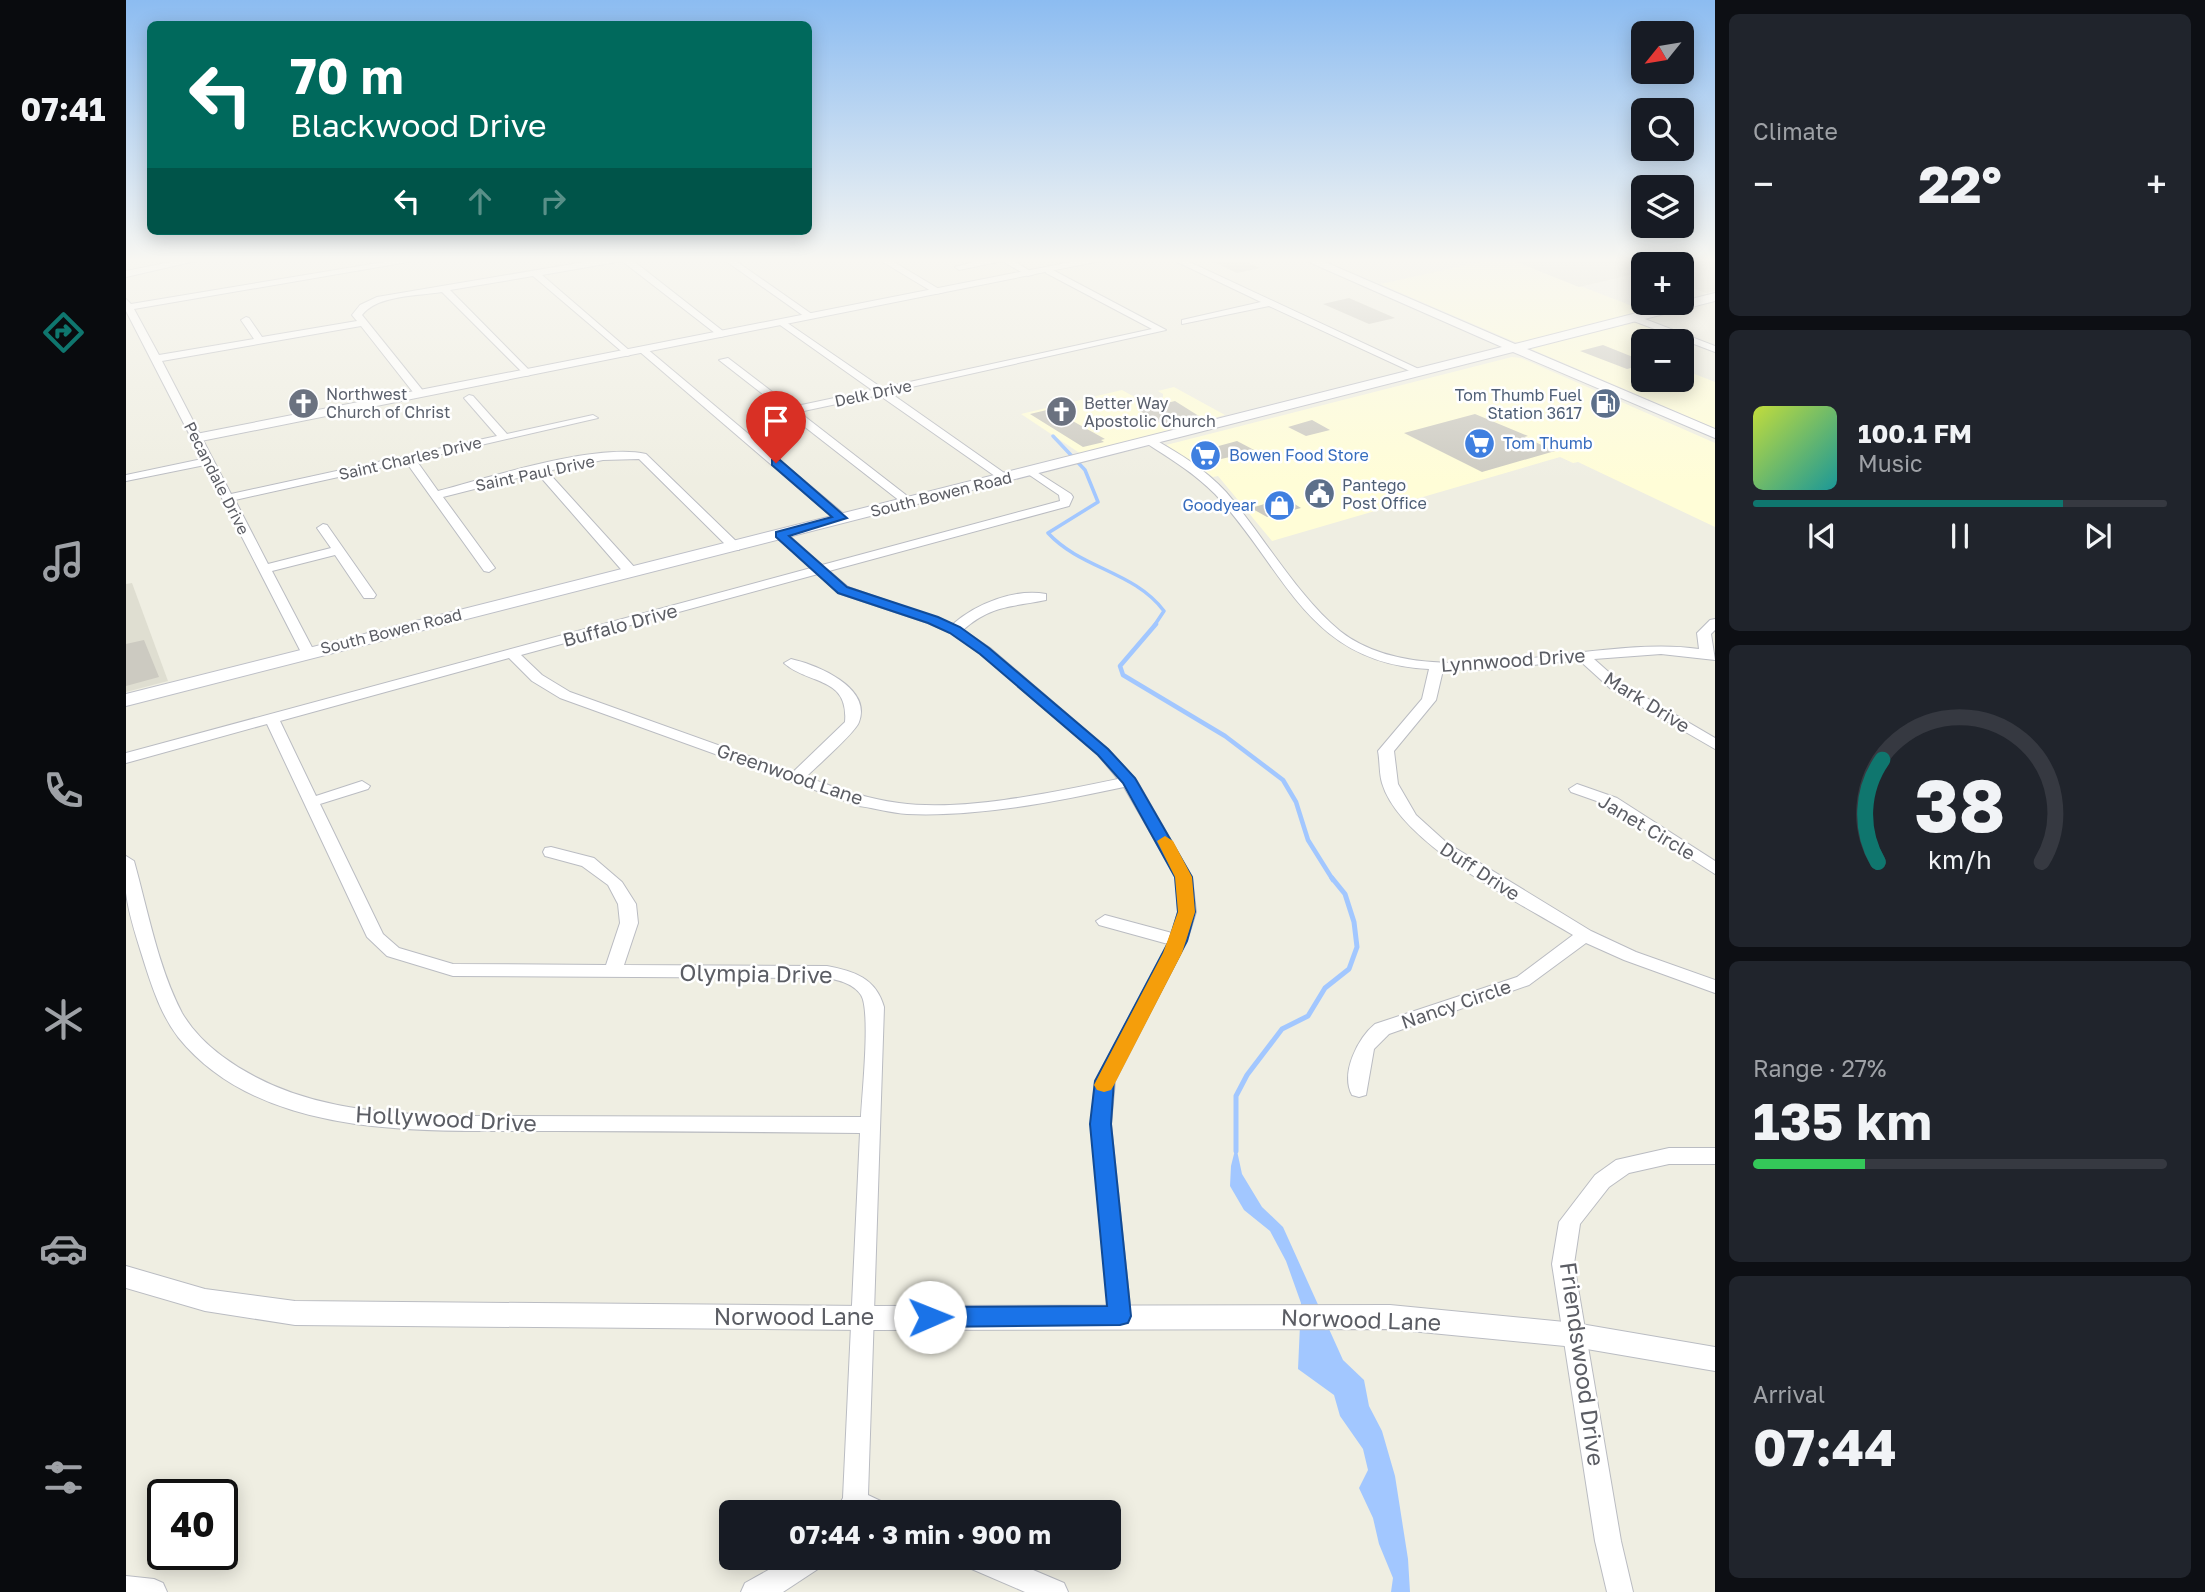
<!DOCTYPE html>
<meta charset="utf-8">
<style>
:root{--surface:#171b24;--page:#20242c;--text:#f1f3f6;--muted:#9ea1a6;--line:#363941;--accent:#0f766e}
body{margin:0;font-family:"Golos Text",sans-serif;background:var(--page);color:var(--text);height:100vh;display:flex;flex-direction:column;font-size:26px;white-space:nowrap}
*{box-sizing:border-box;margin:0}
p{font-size:23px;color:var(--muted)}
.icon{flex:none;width:38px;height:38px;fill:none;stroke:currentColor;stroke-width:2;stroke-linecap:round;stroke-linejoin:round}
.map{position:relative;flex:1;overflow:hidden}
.drawer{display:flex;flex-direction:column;gap:14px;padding:14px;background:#0d0f14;width:490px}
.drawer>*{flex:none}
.guide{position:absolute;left:21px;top:21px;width:665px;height:214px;border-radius:10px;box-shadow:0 4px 18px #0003;background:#00695c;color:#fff;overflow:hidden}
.needle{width:46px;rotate:240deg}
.controls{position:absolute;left:1505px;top:21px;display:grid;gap:14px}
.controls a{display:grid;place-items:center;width:63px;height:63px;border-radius:10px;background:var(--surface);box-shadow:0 4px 18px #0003;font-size:35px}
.speed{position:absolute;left:21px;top:1479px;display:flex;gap:14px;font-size:35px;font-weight:700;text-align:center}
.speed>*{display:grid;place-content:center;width:91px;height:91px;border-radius:50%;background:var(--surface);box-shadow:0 4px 18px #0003;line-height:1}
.speed .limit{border:4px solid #111;border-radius:10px;background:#fff;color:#111}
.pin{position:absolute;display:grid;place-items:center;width:60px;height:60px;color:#fff;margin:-72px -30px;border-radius:50% 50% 50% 0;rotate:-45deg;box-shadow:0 0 7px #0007}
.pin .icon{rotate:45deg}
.me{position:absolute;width:77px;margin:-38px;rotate:89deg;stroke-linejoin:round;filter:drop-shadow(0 0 5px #0008)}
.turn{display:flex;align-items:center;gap:24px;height:147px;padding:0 28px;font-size:32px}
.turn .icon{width:91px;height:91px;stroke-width:2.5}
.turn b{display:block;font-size:49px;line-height:60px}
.lanes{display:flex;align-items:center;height:66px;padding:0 28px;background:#0003;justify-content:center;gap:35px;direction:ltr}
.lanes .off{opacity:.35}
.big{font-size:52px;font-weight:700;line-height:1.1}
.drawer .tile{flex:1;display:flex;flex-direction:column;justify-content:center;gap:10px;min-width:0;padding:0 24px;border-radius:10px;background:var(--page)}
.drawer .dial{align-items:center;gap:0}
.dial svg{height:182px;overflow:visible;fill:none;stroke:var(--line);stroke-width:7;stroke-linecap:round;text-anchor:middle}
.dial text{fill:var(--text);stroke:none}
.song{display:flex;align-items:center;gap:21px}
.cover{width:84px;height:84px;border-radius:10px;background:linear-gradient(135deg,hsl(70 70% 55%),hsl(180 70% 35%))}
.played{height:7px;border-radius:4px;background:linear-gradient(90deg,var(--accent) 75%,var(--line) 75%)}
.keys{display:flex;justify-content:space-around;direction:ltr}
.heat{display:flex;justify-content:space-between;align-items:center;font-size:38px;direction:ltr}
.charge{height:10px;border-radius:5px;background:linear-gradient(90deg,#34c759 27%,var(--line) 0)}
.trip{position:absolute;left:593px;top:1500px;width:402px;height:70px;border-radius:10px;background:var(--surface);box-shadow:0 4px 18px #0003;font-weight:700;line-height:70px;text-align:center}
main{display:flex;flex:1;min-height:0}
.menu{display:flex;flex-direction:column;width:126px;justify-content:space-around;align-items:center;background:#090b0e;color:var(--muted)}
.menu .icon{width:49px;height:49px}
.menu .selected{color:var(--accent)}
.menu b{font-size:32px;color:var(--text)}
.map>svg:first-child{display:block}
.commercial{fill:#fffdd7}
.education{fill:#dfded1}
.water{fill:#a2c7ff}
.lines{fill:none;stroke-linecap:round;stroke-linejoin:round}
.stream-far2{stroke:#a2c7ff;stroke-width:3.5}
.stream-far1{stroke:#a2c7ff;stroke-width:4.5}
.stream{stroke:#a2c7ff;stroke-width:5}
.building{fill:#cccac1}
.minor-casing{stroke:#babcc2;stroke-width:2}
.tertiary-casing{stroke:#babcc2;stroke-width:2}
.secondary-casing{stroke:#bdbfc7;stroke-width:2}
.minor{fill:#fff;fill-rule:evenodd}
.tertiary{fill:#fff;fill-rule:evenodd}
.secondary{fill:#fff;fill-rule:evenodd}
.route{fill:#1a73e8;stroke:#114b97;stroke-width:2}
.slow{fill:#f59e0b}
.labels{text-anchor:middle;stroke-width:5;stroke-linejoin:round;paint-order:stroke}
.far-street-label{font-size:16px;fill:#5b5d64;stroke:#fff}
.far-worship-label{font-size:16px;fill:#5b616d;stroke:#fff;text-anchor:start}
.far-service-label{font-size:16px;fill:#4e5e75;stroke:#fff;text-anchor:end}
.far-shop-label{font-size:16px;fill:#366cbe;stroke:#fff;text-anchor:start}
.street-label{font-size:19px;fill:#5b5d64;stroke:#fff}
.near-street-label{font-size:23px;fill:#5b5d64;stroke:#fff}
</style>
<main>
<nav class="menu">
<b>07:41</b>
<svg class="icon selected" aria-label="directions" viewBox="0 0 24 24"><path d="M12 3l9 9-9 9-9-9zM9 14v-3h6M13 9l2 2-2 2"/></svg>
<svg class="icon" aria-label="music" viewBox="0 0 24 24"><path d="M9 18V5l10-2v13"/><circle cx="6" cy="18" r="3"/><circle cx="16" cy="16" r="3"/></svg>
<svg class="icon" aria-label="phone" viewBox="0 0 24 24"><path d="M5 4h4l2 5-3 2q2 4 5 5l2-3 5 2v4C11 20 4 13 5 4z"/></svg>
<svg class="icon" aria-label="climate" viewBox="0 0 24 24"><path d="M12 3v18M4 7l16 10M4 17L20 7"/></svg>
<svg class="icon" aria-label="car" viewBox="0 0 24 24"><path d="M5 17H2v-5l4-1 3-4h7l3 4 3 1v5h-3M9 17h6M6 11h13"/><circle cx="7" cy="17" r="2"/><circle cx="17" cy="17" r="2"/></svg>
<svg class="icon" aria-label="filters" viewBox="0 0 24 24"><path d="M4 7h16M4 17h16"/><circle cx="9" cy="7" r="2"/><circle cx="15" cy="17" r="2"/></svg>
</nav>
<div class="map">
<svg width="1589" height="1592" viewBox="0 0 1589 1592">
<rect width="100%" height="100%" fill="#efeee2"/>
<g class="commercial">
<polygon points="1369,259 1384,259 1522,312 1501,316 1552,337 1535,341 1517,341 1517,346 1508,349 1517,353 1517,380 1556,380 1556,369 1589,382 1589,428 1254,284"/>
<polygon points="1386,357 1395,358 1589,443 1589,527 1452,462 1447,463 1434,457 1146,541 1092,476 1087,477 1040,445"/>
<polygon points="1048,387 1099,415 955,454 895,414 996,390 1021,404 1021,401 1037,397 1037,394 1032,391"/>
</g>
<g class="education">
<polygon points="1589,259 1589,291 1580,293 1556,284 1556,264 1517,264 1517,272 1453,287 1383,259"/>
<polygon points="6,583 42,681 0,692 0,584"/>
</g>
<polygon class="water" points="1110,1146 1116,1174 1136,1207 1157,1227 1217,1360 1238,1380 1243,1406 1256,1431 1269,1476 1282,1559 1284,1592 1265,1592 1267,1578 1253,1544 1247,1518 1233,1488 1242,1470 1237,1449 1214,1416 1208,1395 1172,1369 1175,1303 1160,1261 1144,1231 1118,1210 1104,1186 1105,1166"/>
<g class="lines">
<path class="stream-far2" d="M927,436L959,470L972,502L922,533C955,569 1008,571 1038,611L1028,626"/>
<polyline class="stream-far1" points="1030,624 994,666 997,675 1099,736 1157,780 1170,802 1182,840 1207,880"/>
<polyline class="stream" points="1110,1151 1110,1096 1121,1075 1156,1029 1182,1016 1199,988 1223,969 1231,947 1228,922 1219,894 1206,878"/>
</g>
<g class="building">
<polygon points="1081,259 1113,259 1134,268 1111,273"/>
<polygon points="1223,298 1269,318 1243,324 1197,304"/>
<polygon points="1477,345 1517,361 1517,365 1501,369 1454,351"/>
<polygon points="1049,401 1076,418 1041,427 1012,410"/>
<polygon points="925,409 979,439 975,440 978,442 957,447 904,414"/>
<polygon points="1349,414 1402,436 1398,437 1429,451 1356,472 1278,433"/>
<polygon points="1186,420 1204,430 1180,436 1162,427"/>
<polygon points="1111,441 1130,451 1082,462 1067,453"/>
<polygon points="1159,498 1175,508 1141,517 1125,508"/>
<polygon points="18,640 33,677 0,686 0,644"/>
</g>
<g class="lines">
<defs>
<g id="minor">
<polygon points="59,259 78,259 0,277 0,271"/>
<path d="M276,259H299L8,309L33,355L128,339L115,320L120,317L123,318L136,337L231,321L226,315L234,305L251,297L476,259H505L602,335L594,337L496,261L416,275L504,351V355L501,356L407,276L324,290L404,371V375L400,376L316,292C292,296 251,295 236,315L298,392V396H290L235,326L36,361L105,494L371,436L338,398L343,395L347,396L381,434L467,415L472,418L290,460L312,491C364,477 470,443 520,454L613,544V550H605L513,459L477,460L421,471L510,569L511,572L505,576L500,575L411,473L317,497L369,568L363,572L358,571L280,462L109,500L142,564L205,548L191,528L197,524L201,525L250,595L248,598H238L209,555L146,571L189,653L187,656H177L79,465L0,481V475L76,459L0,311V299L5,304Z"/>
<polygon points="597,259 607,259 690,317 682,319"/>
<polygon points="752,259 763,259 818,292 810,294"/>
<polygon points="859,259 885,259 909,274 902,276 876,261 833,270 829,267"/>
<polygon points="1045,259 1057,259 1297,371 1288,373 1143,306 1056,324 1056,320 1135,302"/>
<polygon points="923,268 1040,330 763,392 884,477 884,481 876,481 753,395 673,412 789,502 783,506 779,505 593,360 602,358 666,407 746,390 654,325 652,323 657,320 756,388 1026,329 920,273 920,269"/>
<polygon points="1505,316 1511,316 1589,346 1589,352 1505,320"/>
<polygon points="514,348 520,348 719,515 719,521 711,521 514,352"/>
<path d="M1020,439H1028C1054,454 1079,469 1100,492C1136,534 1172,597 1214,631C1302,700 1468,633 1573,649L1571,633L1584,620L1589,619V630L1585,634L1589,660L1535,654L1468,659L1495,683L1589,738V749L1485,689L1453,660L1360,670H1317L1310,700L1268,751L1272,784L1290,815L1321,843L1465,931L1510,952L1589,980V993L1498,960L1460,943L1403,985L1263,1034L1248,1049L1240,1095L1233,1097L1226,1095C1214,1073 1232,1038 1249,1024L1391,977L1447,935C1394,903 1274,844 1256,783C1253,773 1254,761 1252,751L1296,699L1303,669C1181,663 1160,570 1089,494C1068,473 1045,459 1020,443Z"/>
<path d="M906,469L945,494L947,497L943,506L703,571L722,587L827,624C850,604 889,588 920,594V600C886,607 865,605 837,630L864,648L982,749L1011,781L1066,877L1070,912L1061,941L989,1081L985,1124L1005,1316L1002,1323L994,1326L986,1323L983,1316L965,1124L969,1081L1042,944L973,925L970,921L979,915L1046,933L1052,912L1050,877L998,787C928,802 853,817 781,814C765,813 749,808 733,806L434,698L406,681L383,658L154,721L190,796L236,781L244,786L242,789L194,804L257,934L273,948L327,964L480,965L494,923L492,904L482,885L456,866L419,856L417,852L419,848L425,847L468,858L496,882L510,904L512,923L498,965L701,966C728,971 750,978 758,1007L742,1495L761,1504L765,1512H709L717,1498L734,1133C633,1132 532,1131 431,1131C309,1130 138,1144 52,1037C36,1016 27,990 19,965C12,942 3,917 0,893C0,881 0,868 0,856L8,861C22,911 32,967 56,1013C66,1030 81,1045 96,1056C166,1108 251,1114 335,1116L735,1117C736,1095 745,1010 735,995C728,984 713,980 701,978L327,976L261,956L241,937L141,724L0,763V753L685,568L650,537V531H658L696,565L934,501L933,495L902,474L900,472ZM692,574L712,593L802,623L824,633L854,654L972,755L992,779C929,792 837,812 773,803C741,799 711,788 680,777C690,767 730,732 733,722C746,687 691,665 665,659L658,663C682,685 723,676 719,722L667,772L444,692L416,675L395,655Z"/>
<polygon points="1451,784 1491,798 1589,861 1589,874 1479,804 1445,792 1443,789"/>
<polygon points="1543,1148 1589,1148 1589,1164 1543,1164 1503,1173 1483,1187 1454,1224 1448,1264 1495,1541 1507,1592 1481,1592 1469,1541 1426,1264 1433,1222 1469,1175 1490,1160"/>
<polygon points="664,1558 699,1558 695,1567 657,1592 615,1592 619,1583"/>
<polygon points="837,1558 879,1558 938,1583 942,1592 899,1592 841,1567"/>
<polygon points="0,1576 28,1579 37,1583 41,1592 0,1592"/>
</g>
<g id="tertiary">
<polygon points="960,259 984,259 70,442 63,438 70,434"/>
<polygon points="0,1266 79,1289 169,1301 738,1306 1264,1305 1449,1323 1589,1347 1589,1371 1449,1347 1264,1329 738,1330 169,1325 79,1311 0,1288"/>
</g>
<polygon id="secondary" points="1176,259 1192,259 1389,344 1589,293 1589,301 1401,349 1589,429 1589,438 1387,352 0,706 0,694 1376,347"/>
</defs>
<use href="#minor" class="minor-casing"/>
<use href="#tertiary" class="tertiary-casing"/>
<use href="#secondary" class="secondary-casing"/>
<use href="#minor" class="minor"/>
<use href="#tertiary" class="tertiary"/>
<use href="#secondary" class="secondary"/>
</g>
<linearGradient id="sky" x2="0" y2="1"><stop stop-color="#8cbcf1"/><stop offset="0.54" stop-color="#f8f7f2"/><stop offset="1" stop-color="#f8f7f2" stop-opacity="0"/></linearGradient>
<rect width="1589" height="482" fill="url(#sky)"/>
<polygon class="route" points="646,460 654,460 721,518 663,536 721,587 812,617 834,627 863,648 982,749 1009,778 1066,877 1069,912 1061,941 988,1081 985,1124 1005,1316 1002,1323 994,1325 804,1327 796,1324 793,1317 796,1310 804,1307 981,1306 964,1124 969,1081 1043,941 1052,912 1049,877 997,783 972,755 854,654 824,633 802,623 712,593 650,537 650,532 706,517 646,465"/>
<polygon class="slow" points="1039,836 1047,841 1066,877 1069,912 1056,953 988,1085 985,1090 978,1092 971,1090 968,1085 1037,953 1052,912 1049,877 1031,841"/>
<defs>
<symbol id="church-disc" viewBox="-11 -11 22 22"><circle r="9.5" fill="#6b7280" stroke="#fff"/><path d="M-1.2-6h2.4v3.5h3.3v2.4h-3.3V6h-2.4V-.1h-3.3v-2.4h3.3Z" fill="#fff"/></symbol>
<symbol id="fuel-disc" viewBox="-11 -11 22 22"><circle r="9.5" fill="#5c6f8a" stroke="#fff"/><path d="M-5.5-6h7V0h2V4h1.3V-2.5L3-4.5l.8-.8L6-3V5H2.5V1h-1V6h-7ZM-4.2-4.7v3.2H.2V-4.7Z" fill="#fff"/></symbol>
<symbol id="supermarket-disc" viewBox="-11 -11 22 22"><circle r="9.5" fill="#3f7fe0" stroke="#fff"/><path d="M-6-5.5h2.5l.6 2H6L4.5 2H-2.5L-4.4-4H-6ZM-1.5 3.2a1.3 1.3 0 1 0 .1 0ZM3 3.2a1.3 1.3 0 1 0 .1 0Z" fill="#fff"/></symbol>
<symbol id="civic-disc" viewBox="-11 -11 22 22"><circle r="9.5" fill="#5c6f8a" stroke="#fff"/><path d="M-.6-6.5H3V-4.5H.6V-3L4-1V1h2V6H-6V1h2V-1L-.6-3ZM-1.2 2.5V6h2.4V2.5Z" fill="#fff"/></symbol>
<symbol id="shop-disc" viewBox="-11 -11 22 22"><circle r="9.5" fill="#3f7fe0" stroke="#fff"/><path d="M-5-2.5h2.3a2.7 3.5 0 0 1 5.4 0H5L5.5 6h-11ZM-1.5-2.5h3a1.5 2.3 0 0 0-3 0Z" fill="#fff"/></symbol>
</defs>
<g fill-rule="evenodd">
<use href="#church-disc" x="160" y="386" width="35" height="35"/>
<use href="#fuel-disc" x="1462" y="386" width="35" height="35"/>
<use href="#church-disc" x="918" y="394" width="35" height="35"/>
<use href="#supermarket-disc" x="1336" y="426" width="35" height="35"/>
<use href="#supermarket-disc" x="1062" y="438" width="35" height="35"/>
<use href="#civic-disc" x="1176" y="476" width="35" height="35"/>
<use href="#shop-disc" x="1136" y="488" width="35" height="35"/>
</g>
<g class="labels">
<g class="far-street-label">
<text transform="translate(747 393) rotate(-12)" y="6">Delk Drive</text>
<text transform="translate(284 458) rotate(-13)" y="6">Saint Charles Drive</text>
<text transform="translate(409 473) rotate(-12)" y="6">Saint Paul Drive</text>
<text transform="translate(91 478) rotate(63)" y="6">Pecandale Drive</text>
<text transform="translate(815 494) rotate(-14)" y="6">South Bowen Road</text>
<text transform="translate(265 631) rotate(-14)" y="6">South Bowen Road</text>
</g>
<g class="far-worship-label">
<text x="200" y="400">Northwest<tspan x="200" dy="18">Church of Christ</tspan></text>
<text x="958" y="409">Better Way<tspan x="958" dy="18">Apostolic Church</tspan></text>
</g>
<g class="far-service-label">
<text x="1456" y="401">Tom Thumb Fuel<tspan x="1456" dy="18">Station 3617</tspan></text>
<text x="1216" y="491" text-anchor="start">Pantego<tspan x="1216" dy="18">Post Office</tspan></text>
</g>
<g class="far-shop-label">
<text x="1377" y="449">Tom Thumb</text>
<text x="1103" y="461">Bowen Food Store</text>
<text x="1130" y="511" text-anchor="end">Goodyear</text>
</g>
<g class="street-label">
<text transform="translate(494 625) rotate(-15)" y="7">Buffalo Drive</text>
<text transform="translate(1387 660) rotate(-4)" y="7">Lynnwood Drive</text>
<text transform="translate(1521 702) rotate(32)" y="7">Mark Drive</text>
<text transform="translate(664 774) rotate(19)" y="7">Greenwood Lane</text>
<text transform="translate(1521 827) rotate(31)" y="7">Janet Circle</text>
<text transform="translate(1354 871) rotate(33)" y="7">Duff Drive</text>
<text transform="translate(1330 1004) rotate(-19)" y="7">Nancy Circle</text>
</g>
<g class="near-street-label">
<text transform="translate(630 974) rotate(1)" y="8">Olympia Drive</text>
<text transform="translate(320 1119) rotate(3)" y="8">Hollywood Drive</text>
<text x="668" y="1325">Norwood Lane</text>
<text transform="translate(1235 1320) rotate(2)" y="8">Norwood Lane</text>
<text transform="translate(1456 1364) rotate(82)" y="8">Friendswood Drive</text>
</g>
</g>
</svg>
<div class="controls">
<a><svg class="needle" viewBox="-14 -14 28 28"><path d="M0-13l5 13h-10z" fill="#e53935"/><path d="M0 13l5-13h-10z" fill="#9ea1a6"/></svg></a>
<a><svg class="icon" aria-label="search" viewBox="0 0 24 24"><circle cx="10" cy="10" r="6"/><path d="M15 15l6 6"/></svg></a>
<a><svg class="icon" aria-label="layers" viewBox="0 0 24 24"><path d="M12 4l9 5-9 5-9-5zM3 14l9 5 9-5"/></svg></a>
<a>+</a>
<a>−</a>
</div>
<div class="speed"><div class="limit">40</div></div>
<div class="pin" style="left:650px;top:463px;background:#d93025"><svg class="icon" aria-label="arrive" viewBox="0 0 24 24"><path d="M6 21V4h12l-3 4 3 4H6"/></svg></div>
<svg class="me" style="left:804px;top:1317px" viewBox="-20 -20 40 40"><circle r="19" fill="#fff"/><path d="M0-13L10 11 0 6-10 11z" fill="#1a73e8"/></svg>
<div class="trip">07:44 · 3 min · 900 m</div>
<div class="guide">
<div class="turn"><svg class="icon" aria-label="left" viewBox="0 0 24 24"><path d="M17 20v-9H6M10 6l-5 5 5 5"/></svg><div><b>70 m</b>Blackwood Drive</div></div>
<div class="lanes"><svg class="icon" aria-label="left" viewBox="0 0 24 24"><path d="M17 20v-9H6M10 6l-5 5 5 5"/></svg><svg class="icon off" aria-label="ahead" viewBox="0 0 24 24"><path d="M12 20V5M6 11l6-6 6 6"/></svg><svg class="icon off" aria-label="right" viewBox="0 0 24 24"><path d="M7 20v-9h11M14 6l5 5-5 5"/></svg></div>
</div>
</div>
<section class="drawer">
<div class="tile"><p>Climate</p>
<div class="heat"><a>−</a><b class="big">22°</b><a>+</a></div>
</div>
<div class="tile">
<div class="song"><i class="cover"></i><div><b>100.1 FM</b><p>Music</p></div></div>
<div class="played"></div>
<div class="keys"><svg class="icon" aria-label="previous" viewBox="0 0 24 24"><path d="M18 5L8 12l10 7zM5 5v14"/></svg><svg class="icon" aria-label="pause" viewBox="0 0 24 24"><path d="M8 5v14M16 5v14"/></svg><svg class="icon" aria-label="next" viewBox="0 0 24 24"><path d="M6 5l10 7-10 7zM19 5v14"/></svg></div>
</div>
<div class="tile dial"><svg viewBox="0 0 100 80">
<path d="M14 69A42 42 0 1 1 86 69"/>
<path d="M14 69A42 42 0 0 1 16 24" stroke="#0f766e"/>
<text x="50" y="56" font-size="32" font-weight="700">38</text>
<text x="50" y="72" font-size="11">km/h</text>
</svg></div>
<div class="tile"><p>Range · 27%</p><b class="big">135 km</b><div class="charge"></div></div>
<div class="tile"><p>Arrival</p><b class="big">07:44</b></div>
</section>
</main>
